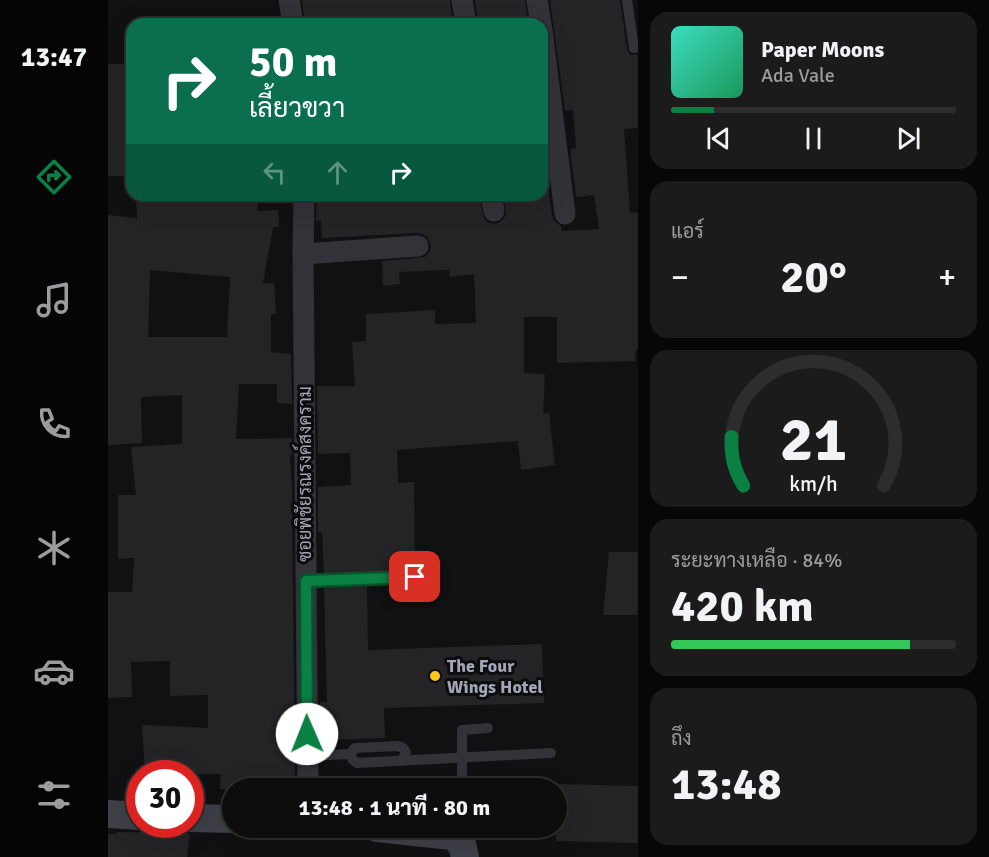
<!DOCTYPE html>
<html lang="th">
<meta charset="utf-8">
<style>
:root{--surface:#0d0d0e;--page:#1b1b1c;--text:#f1f3f6;--muted:#9a9c9e;--line:#2d2d2e;--accent:#0b8043}
body{margin:0;font-family:Signika,Sarabun,sans-serif;background:var(--page);color:var(--text);height:100vh;display:flex;flex-direction:column;font-size:22px;white-space:nowrap}
*{box-sizing:border-box;margin:0}
p{font-size:20px;color:var(--muted)}
.icon{flex:none;width:33px;height:33px;fill:none;stroke:currentColor;stroke-width:2;stroke-linecap:round;stroke-linejoin:round}
.map{position:relative;flex:1;overflow:hidden}
.side{display:flex;flex-direction:column;gap:12px;padding:12px;background:#070708;width:351px}
.side>*{flex:none}
.banner{position:absolute;left:18px;top:18px;width:422px;height:183px;border-radius:18px;box-shadow:0 6px 24px #0002,0 0 0 2px var(--line);background:#0b6e4f;color:#fff;overflow:hidden}
.speed{position:absolute;left:18px;top:760px;display:flex;gap:12px;font-size:30px;font-weight:700;text-align:center}
.speed>*{display:grid;place-content:center;width:78px;height:78px;border-radius:50%;background:var(--surface);box-shadow:0 6px 24px #0002,0 0 0 2px var(--line);line-height:1}
.speed .limit{border:9px solid #d22;background:#fff;color:#111}
.pin{position:absolute;display:grid;place-items:center;width:51px;height:51px;color:#fff;margin:-26px;border-radius:12px;box-shadow:0 3px 9px #0006}
.me{position:absolute;width:66px;margin:-33px;rotate:359deg;stroke-linejoin:round;filter:drop-shadow(0 0 4px #0008)}
.turn{display:flex;align-items:center;gap:21px;height:126px;padding:0 24px;font-size:27px}
.turn .icon{width:78px;height:78px;stroke-width:2.5}
.turn b{display:block;font-size:42px;line-height:51px}
.lanes{display:flex;align-items:center;height:57px;padding:0 24px;background:#0003;justify-content:center;gap:30px;direction:ltr}
.lanes .off{opacity:.35}
.big{font-size:45px;font-weight:800;line-height:1.1}
.side .widget{flex:1;display:flex;flex-direction:column;justify-content:center;gap:9px;min-width:0;padding:0 21px;border-radius:18px;background:var(--page)}
.side .dial{align-items:center;gap:0}
.dial svg{height:156px;overflow:visible;fill:none;stroke:var(--line);stroke-width:7;stroke-linecap:round;text-anchor:middle}
.dial text{fill:var(--text);stroke:none}
.song{display:flex;align-items:center;gap:18px}
.cover{width:72px;height:72px;border-radius:9px;background:linear-gradient(135deg,hsl(170 70% 55%),hsl(150 70% 35%))}
.played{height:6px;border-radius:3px;background:linear-gradient(90deg,var(--accent) 15%,var(--line) 15%)}
.keys{display:flex;justify-content:space-around;direction:ltr}
.heat{display:flex;justify-content:space-between;align-items:center;font-size:33px;direction:ltr}
.charge{height:9px;border-radius:4px;background:linear-gradient(90deg,#34c759 84%,var(--line) 0)}
.trip{position:absolute;left:114px;top:778px;width:345px;height:60px;border-radius:30px;background:var(--surface);box-shadow:0 6px 24px #0002,0 0 0 2px var(--line);font-weight:800;line-height:60px;text-align:center}
main{display:flex;flex:1;min-height:0}
.menu{display:flex;flex-direction:column;width:108px;justify-content:space-around;align-items:center;background:#050506;color:var(--muted)}
.menu .icon{width:42px;height:42px}
.menu .current{color:var(--accent)}
.menu b{font-size:27px;color:var(--text)}
.map>svg:first-child{display:block}
.building{fill:#242427;fill-rule:evenodd}
.lines{fill:none;stroke-linecap:round;stroke-linejoin:round}
.lane{stroke:#323238;stroke-width:10}
.street{stroke:#323238;stroke-width:21}
.secondary{stroke:#3f4148;stroke-width:28}
.route-casing{stroke:#07532c;stroke-width:15}
.route{stroke:#0b8043;stroke-width:10}
.poi-dot{fill:#ffc81c;stroke:#0c0c0e;stroke-width:2}
.labels{text-anchor:middle;stroke-width:6;stroke-linejoin:round;paint-order:stroke}
.street-label{font-size:18px;fill:#a1a5b5;stroke:#0c0c0e}
.poi-label{font-size:18px;font-weight:bold;fill:#a1a5b5;stroke:#0c0c0e;text-anchor:start}
</style>
<main>
<nav class="menu">
<b>13:47</b>
<svg class="icon current" aria-label="directions" viewBox="0 0 24 24"><path d="M12 3l9 9-9 9-9-9zM9 14v-3h6M13 9l2 2-2 2"/></svg>
<svg class="icon" aria-label="music" viewBox="0 0 24 24"><path d="M9 18V5l10-2v13"/><circle cx="6" cy="18" r="3"/><circle cx="16" cy="16" r="3"/></svg>
<svg class="icon" aria-label="phone" viewBox="0 0 24 24"><path d="M5 4h4l2 5-3 2q2 4 5 5l2-3 5 2v4C11 20 4 13 5 4z"/></svg>
<svg class="icon" aria-label="climate" viewBox="0 0 24 24"><path d="M12 3v18M4 7l16 10M4 17L20 7"/></svg>
<svg class="icon" aria-label="car" viewBox="0 0 24 24"><path d="M5 17H2v-5l4-1 3-4h7l3 4 3 1v5h-3M9 17h6M6 11h13"/><circle cx="7" cy="17" r="2"/><circle cx="17" cy="17" r="2"/></svg>
<svg class="icon" aria-label="filters" viewBox="0 0 24 24"><path d="M4 7h16M4 17h16"/><circle cx="9" cy="7" r="2"/><circle cx="15" cy="17" r="2"/></svg>
</nav>
<div class="map">
<svg width="530" height="857" viewBox="0 0 530 857">
<rect width="100%" height="100%" fill="#111113"/>
<g class="building">
<polygon points="194,0 342,0 345,24 197,24"/>
<polygon points="367,0 417,0 420,22 370,24"/>
<polygon points="442,0 512,0 519,50 523,55 530,55 530,128 516,129 522,213 530,212 530,349 528,350 527,361 449,363 449,317 416,317 416,373 437,374 435,414 441,413 447,465 413,470 410,441 289,450 290,483 306,482 307,570 216,573 214,532 210,532 210,487 243,485 242,453 210,454 209,386 247,386 244,342 258,341 258,314 327,310 327,324 368,323 366,274 342,277 341,270 291,272 292,284 275,286 274,261 317,257 322,251 323,245 320,238 315,234 309,233 214,238 213,220 208,221 209,196 371,195 376,219 381,223 388,224 395,220 398,215 396,195 434,195 434,160 437,160 444,216 447,222 453,226 454,231 491,229 486,195 468,197 463,157 463,149 468,148 465,110 457,111"/>
<rect x="0" y="64" width="24" height="112"/>
<path d="M28,195H151L149,211L170,210L171,227H165L155,283H166L168,314H163V352L183,354L184,404L169,403V384H131L128,439L184,438V455H182L184,488L187,789H112L113,774H37L34,725L100,728V695L62,696V661L23,662L24,697L0,698V592H24L26,558L10,559V495H28L23,447L73,444L74,440V395L33,397L34,443L0,445V215L29,218ZM42,270L122,277L119,337H40Z"/>
<polygon points="501,552 530,552 530,615 495,615"/>
<polygon points="259,586 260,650 434,644 436,703 276,708 277,738 212,740 212,702 219,702 216,588"/>
<polygon points="448,784 530,786 530,843 448,841"/>
<polygon points="9,832 75,833 82,834 79,857 0,857 0,834 8,834"/>
</g>
<g class="lines">
<g class="lane">
<polyline points="519,0 526,48 530,47"/>
<polyline points="198,581 307,577"/>
<polyline points="242,754 245,760 249,763 443,753"/>
<polyline points="242,754 247,748 290,746 295,748 298,752 297,756 292,761"/>
<polyline points="199,756 242,754"/>
<polyline points="354,789 354,730 380,728"/>
</g>
<g class="street">
<polyline points="181,0 185,24"/>
<polyline points="354,0 358,24"/>
<polyline points="429,0 433,24"/>
<polyline points="434,30 457,214"/>
<polyline points="196,195 195,254 200,789"/>
<polyline points="383,195 386,211"/>
<polyline points="195,254 310,246"/>
</g>
<g class="secondary">
<polyline points="0,814 32,816"/>
<polyline points="82,818 124,819"/>
<polyline points="269,828 344,836 354,844 357,857"/>
</g>
</g>
<g class="lines">
<defs>
<polyline id="route" points="199,734 198,581 307,577"/>
</defs>
<use href="#route" class="route-casing"/>
<use href="#route" class="route"/>
</g>
<circle class="poi-dot" cx="327" cy="676" r="6"/>
<g class="labels">
<g class="street-label">
<text transform="translate(197 474) rotate(-90)" y="6">ซอยพิชัยรณรงค์สงคราม</text>
</g>
<g class="poi-label">
<text x="339" y="672">The Four<tspan x="339" dy="21">Wings Hotel</tspan></text>
</g>
</g>
</svg>
<div class="speed"><div class="limit">30</div></div>
<div class="pin" style="left:307px;top:577px;background:#d93025"><svg class="icon" aria-label="arrive" viewBox="0 0 24 24"><path d="M6 21V4h12l-3 4 3 4H6"/></svg></div>
<svg class="me" style="left:199px;top:734px" viewBox="-20 -20 40 40"><circle r="19" fill="#fff"/><path d="M0-13L10 11 0 6-10 11z" fill="#0b8043"/></svg>
<div class="trip">13:48 · 1 นาที · 80 m</div>
<div class="banner">
<div class="turn"><svg class="icon" aria-label="right" viewBox="0 0 24 24"><path d="M7 20v-9h11M14 6l5 5-5 5"/></svg><div><b>50 m</b>เลี้ยวขวา</div></div>
<div class="lanes"><svg class="icon off" aria-label="left" viewBox="0 0 24 24"><path d="M17 20v-9H6M10 6l-5 5 5 5"/></svg><svg class="icon off" aria-label="ahead" viewBox="0 0 24 24"><path d="M12 20V5M6 11l6-6 6 6"/></svg><svg class="icon" aria-label="right" viewBox="0 0 24 24"><path d="M7 20v-9h11M14 6l5 5-5 5"/></svg></div>
</div>
</div>
<section class="side">
<div class="widget">
<div class="song"><i class="cover"></i><div><b>Paper Moons</b><p>Ada Vale</p></div></div>
<div class="played"></div>
<div class="keys"><svg class="icon" aria-label="previous" viewBox="0 0 24 24"><path d="M18 5L8 12l10 7zM5 5v14"/></svg><svg class="icon" aria-label="pause" viewBox="0 0 24 24"><path d="M8 5v14M16 5v14"/></svg><svg class="icon" aria-label="next" viewBox="0 0 24 24"><path d="M6 5l10 7-10 7zM19 5v14"/></svg></div>
</div>
<div class="widget"><p>แอร์</p>
<div class="heat"><a>−</a><b class="big">20°</b><a>+</a></div>
</div>
<div class="widget dial"><svg viewBox="0 0 100 80">
<path d="M14 69A42 42 0 1 1 86 69"/>
<path d="M14 69A42 42 0 0 1 8 44" stroke="#0b8043"/>
<text x="50" y="56" font-size="32" font-weight="700">21</text>
<text x="50" y="72" font-size="11">km/h</text>
</svg></div>
<div class="widget"><p>ระยะทางเหลือ · 84%</p><b class="big">420 km</b><div class="charge"></div></div>
<div class="widget"><p>ถึง</p><b class="big">13:48</b></div>
</section>
</main>
